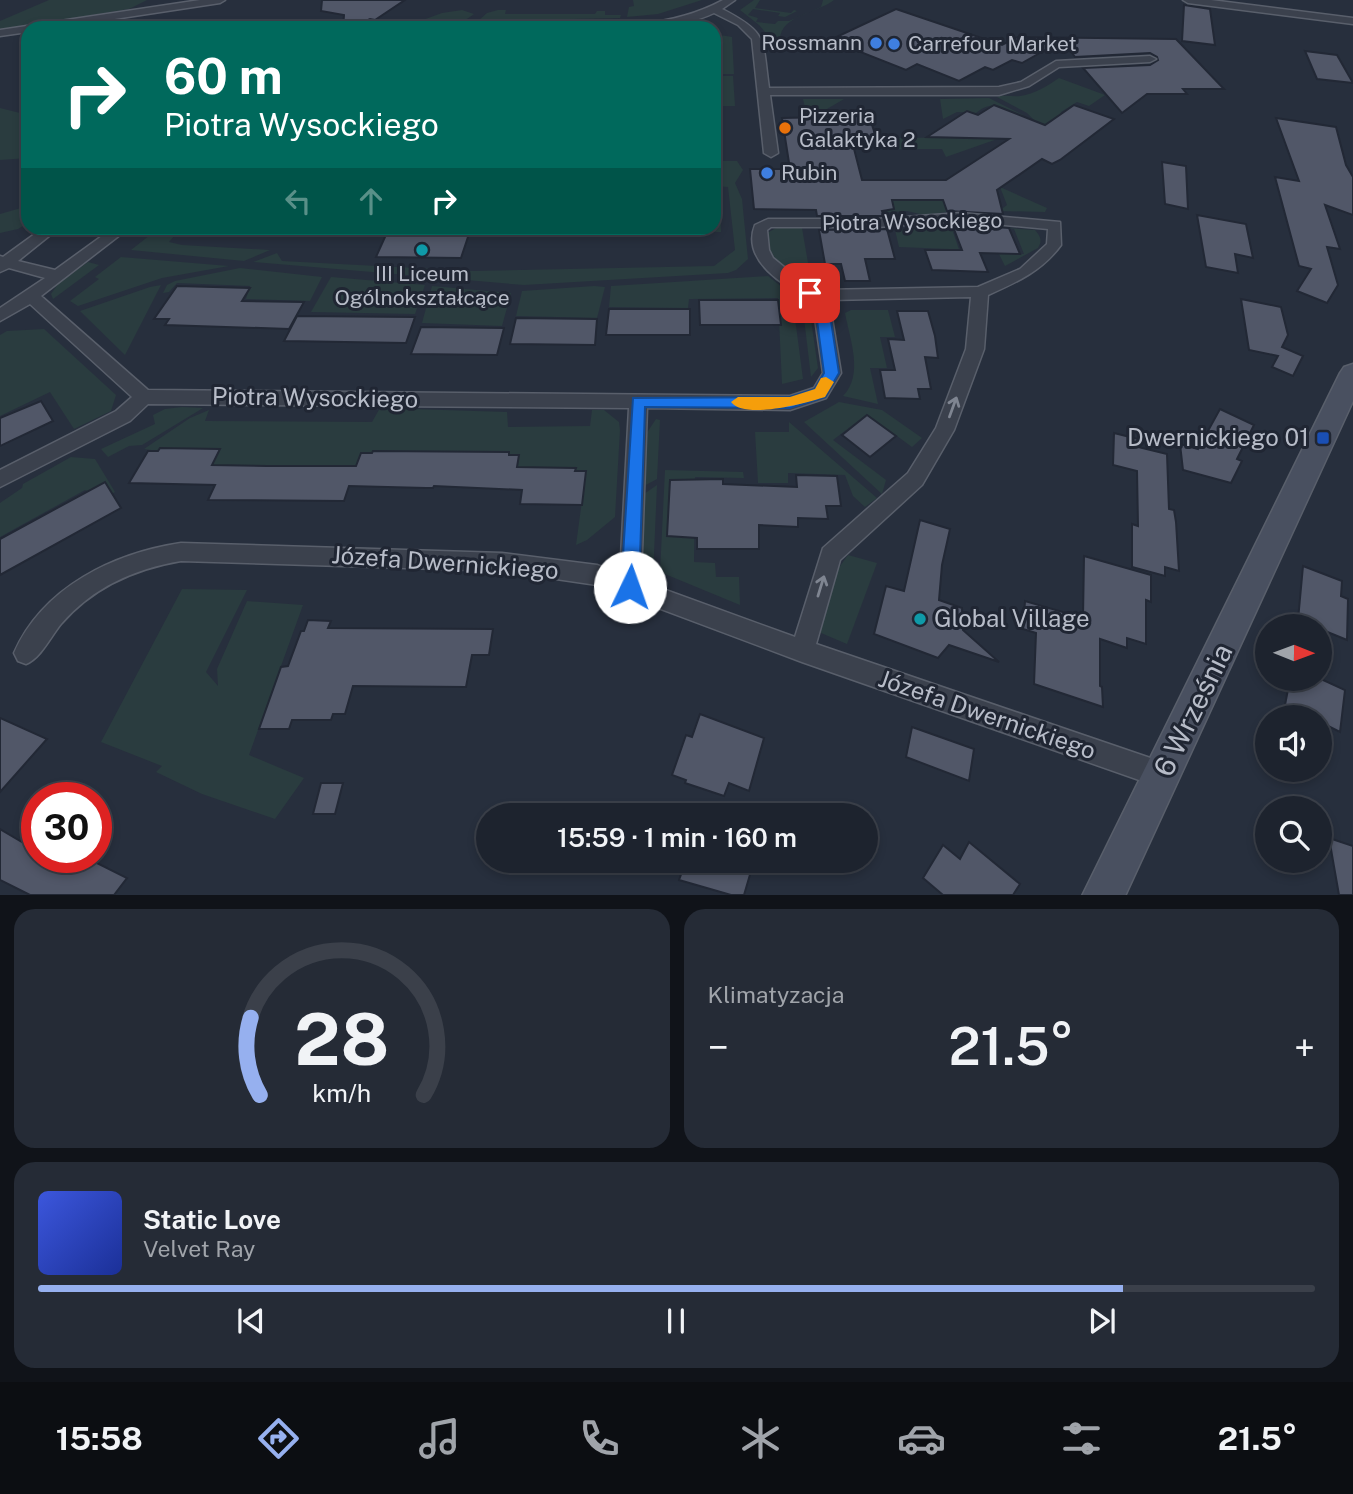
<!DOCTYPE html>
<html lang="pl">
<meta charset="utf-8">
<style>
:root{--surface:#1d232e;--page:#252b36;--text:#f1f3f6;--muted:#a0a4aa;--line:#3b404a;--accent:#96b0ef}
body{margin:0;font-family:"Public Sans",sans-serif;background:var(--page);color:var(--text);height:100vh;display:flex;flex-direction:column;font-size:26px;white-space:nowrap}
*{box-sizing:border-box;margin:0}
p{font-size:23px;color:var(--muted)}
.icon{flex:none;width:38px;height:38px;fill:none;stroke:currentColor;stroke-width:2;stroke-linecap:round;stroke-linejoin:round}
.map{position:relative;height:895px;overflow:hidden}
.panel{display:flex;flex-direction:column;gap:14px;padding:14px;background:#101319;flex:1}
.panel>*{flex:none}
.hud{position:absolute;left:21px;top:21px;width:700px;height:214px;border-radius:21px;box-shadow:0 4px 10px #0003,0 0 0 2px var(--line);background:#00695c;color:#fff;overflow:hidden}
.needle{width:46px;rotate:91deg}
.controls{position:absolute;left:1255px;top:614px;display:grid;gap:14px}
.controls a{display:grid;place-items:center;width:77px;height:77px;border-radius:50%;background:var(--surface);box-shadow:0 4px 10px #0003,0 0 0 2px var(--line);font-size:35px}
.speed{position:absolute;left:21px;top:782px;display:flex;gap:14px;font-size:35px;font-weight:700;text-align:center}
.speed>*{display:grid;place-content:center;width:91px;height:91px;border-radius:50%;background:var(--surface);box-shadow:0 4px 10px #0003,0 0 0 2px var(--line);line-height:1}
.speed .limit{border:10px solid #d22;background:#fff;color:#111}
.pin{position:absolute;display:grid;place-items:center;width:60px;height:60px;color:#fff;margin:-30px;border-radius:14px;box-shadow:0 4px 10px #0006}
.me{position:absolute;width:77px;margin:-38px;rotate:3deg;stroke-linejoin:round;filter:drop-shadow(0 0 5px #0008)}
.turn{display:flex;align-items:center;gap:24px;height:147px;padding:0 28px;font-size:32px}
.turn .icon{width:91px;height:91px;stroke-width:2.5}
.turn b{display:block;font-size:49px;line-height:60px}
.lanes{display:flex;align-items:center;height:66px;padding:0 28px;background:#0003;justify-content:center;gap:35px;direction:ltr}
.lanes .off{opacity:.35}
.big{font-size:52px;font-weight:600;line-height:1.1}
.panel .card{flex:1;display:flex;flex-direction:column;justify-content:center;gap:10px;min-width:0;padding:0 24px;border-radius:21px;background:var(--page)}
.panel .dial{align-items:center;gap:0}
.dial svg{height:182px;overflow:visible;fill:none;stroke:var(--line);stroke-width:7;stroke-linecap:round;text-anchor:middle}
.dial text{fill:var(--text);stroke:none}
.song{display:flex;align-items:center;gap:21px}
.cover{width:84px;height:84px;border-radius:10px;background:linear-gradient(135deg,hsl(230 70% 55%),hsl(230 70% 35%))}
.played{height:7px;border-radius:4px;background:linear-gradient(90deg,var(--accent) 85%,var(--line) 85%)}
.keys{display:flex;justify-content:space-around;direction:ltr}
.heat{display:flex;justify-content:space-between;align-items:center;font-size:38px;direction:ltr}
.panel .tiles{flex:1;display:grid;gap:14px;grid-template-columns:1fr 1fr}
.card:last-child{grid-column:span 2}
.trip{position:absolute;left:476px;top:803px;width:402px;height:70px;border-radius:35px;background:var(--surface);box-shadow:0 4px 10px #0003,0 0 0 2px var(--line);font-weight:600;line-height:70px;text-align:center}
.menu{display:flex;height:112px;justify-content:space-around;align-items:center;background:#0c0e12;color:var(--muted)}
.menu .icon{width:49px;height:49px}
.menu .current{color:var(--accent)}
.menu b{font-size:32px;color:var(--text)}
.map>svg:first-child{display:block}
.green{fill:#2a3c3f}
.building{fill:#515768;stroke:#222835;stroke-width:2}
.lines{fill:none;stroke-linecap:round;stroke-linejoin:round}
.street-casing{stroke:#595f6b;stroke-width:3}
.secondary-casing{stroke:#595f6b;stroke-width:3}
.street{fill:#3b414d;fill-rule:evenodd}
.secondary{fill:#495060;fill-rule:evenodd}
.oneway{stroke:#7f8591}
.route{fill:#1a73e8;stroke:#114b97;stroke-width:2}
.slow{fill:#f59e0b}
.shop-dot{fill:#3f7fe0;stroke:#202633;stroke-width:2.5}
.food-dot{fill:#e8710a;stroke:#202633;stroke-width:2.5}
.culture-dot{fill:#0f9aa8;stroke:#202633;stroke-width:2.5}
.transit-dot{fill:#1a4fb4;stroke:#202633;stroke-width:2.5}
.labels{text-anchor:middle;stroke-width:6;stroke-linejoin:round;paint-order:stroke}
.far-poi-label{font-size:21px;fill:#b7bcc8;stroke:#202633;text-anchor:start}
.far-street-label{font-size:21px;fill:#b7bcc8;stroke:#202633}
.street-label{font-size:24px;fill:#b7bcc8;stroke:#202633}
.poi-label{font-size:24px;fill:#b7bcc8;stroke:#202633;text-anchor:end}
.near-street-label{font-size:28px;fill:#b7bcc8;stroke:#202633}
</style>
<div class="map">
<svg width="1353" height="896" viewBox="0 0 1353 896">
<rect width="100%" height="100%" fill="#272f3d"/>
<g class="green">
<polygon points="49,0 147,0 129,9 0,30 0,21"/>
<polygon points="633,0 702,0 658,14 627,17 629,7 634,6"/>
<path d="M754,0H760L755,8L791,13L794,10L797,11L785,17L778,16L780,13L753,9L748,15L758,18L756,22L775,24L778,21H789L821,7L823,0H834C818,13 781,15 780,39L791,40L771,39L759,25L740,10Z"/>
<path d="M462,10L474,14C453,31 427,28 401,28L442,13Z"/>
<polygon points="498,10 506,10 505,14 595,14 597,11 605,11 605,15 621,15 620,18 478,21 487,13"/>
<polygon points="619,20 620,24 480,23"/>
<polygon points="714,34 732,37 734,74 714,74"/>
<polygon points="714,76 733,76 735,106 722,106 721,87 714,87"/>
<path d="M1059,78L1105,95L1089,106L1077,102L1061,112L1059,118L1068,121L1030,128L1034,120L1027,113L997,97C1005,94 1012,97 1020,96C1035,94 1047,86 1059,78Z"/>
<path d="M989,98L1023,115L1027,120C1008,112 996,96 976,113L957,112L943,119L940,99Z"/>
<polygon points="803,99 844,99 815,116 817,124 802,124 800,117 806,112"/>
<polygon points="0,108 28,115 28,158 0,160"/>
<polygon points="1003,137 946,157 942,149 894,149 891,138"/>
<polygon points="716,161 737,161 743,170 735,183 742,199 748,259 736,270 728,273 524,285 253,262 277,253 282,261 473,271 714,266 735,250 728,187 714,186"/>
<polygon points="1000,187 1047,208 1045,212 999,211 1007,205"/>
<polygon points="714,195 720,195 721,232 595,231 596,228 714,228"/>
<polygon points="891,198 957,200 954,211 924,215 907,211 873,213 865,210 894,209"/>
<polygon points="28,206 28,223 18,229 0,233 0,214"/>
<polygon points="961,224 960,231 953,232 961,255 949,249 899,247 895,230"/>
<polygon points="778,227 802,228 812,286 791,273 768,252 767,233"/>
<path d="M993,227L1035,230C1040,236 1043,240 1038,248L1005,266L998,252L1024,254L1014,229Z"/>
<polygon points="150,235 174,236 169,242 182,245 270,250 244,261 131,250"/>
<polygon points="121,257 229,266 162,278 78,306 70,301 99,279 95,277"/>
<polygon points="88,262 99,265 53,299 51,294 58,284"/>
<polygon points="240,268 322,277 310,301 246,299 250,286 177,283 169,292 163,293 167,285 175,281"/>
<polygon points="768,276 792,295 803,379 782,384 778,298 689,299 688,308 609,307 611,286"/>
<polygon points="331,277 425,285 415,314 311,312"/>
<polygon points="161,285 125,355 80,311 150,287"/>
<polygon points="432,286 511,293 502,326 422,323"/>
<polygon points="594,286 605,287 597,318 516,316 522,291"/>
<polygon points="809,306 818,368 811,377 803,310"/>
<path d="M851,310H888L895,337H880L887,368H870L878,404L843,396C864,375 850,340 845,313Z"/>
<polygon points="44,329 116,395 111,411 74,429 50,392 0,416 0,335 7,331"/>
<polygon points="839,402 882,410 922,438 912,447 867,414 833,440 886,480 882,494 804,422"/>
<polygon points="182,407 203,408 142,445 129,446 108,457 101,449 155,424 153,415 165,409"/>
<polygon points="380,408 507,412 508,427 590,426 592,410 604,410 619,422 620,430 615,517 587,540 576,545 586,471 575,471 575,468 536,467 535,470 516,468 509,452 422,451 421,454 373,451 356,466 297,466 289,481 266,468 266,465 237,465 235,467 212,465 219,449 185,448 183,452 174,448 160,448 158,451 144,449 190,418 209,410 205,421 372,422"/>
<polygon points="656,419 660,420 657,479 644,486 646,434"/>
<polygon points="789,422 877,498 865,507 853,496 845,475 788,473 788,483 758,483 755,432 789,432"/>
<polygon points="71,457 95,459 115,492 104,498 85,490 0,537 0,503 22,488 23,484"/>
<polygon points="665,470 743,472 744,478 695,477 694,562 715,563 716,577 739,577 740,605 660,572"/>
<path d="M657,485L653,577C629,562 642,519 644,494Z"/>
<polygon points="848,555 877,563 847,644 821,633 821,624 838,569"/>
<polygon points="182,589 247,590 206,672 218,686 217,669 247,601 303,605 249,755 304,778 275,819 202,794 156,772 162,766 101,742"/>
</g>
<g class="building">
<polygon points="322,0 405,0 375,20 370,19 350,28 343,28 344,15 321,11"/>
<polygon points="1184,5 1210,9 1215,45 1182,41"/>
<polygon points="896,9 1002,45 1018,37 1176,39 1224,89 1183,89 1187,94 1147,94 1122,113 1083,68 1150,65 1158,60 1157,57 1150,53 1075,57 1063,40 1022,63 1012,60 993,70 985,67 959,81 917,64 906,70 830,40"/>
<polygon points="1305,51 1337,55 1353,83 1317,79"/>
<polygon points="994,105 1045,125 1074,105 1114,119 1060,160 1052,164 1042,159 997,190 1003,214 947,211 943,200 892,200 894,209 882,211 884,216 817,216 816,210 754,209 750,169 790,169 782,118 869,116 877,140 852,141 862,180 946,180 1009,139 927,137 967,111 978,115"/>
<polygon points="1276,118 1336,127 1346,165 1353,177 1353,215 1325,205 1340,249 1327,247 1338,285 1327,303 1297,291 1311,269 1299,266 1275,177 1299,181"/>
<polygon points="1162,162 1186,166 1188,209 1165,204"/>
<polygon points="1197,215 1246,224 1253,258 1235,254 1238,273 1206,267"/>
<polygon points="952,224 1009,228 1020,254 980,253 988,272 932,270 925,250 962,250"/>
<polygon points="389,228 471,228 461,258 376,257"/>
<polygon points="887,229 895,259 865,259 870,281 845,281 841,264 825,264 819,230"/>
<polygon points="177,286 250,288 242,301 304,302 289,329 165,325 169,319 154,319"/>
<polygon points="1241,299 1281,307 1288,335 1282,347 1303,356 1293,376 1272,367 1278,356 1249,350"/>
<polygon points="699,300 778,300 781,325 700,325"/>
<polygon points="609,309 690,309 690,335 606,335"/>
<polygon points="897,311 928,311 935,336 938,358 925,357 931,389 918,389 920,399 885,398 880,370 895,370 888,339 904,340"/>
<polygon points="297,316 415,317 406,343 284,341"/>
<polygon points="516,318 597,319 595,345 510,344"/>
<polygon points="421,327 504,328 497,355 411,354"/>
<polygon points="41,401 53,421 0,446 0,418"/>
<polygon points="1220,409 1254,425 1237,459 1242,461 1231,483 1183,470 1180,444 1198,449"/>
<polygon points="867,415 896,436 870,457 842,435"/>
<polygon points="1114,433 1138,439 1138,447 1167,454 1169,509 1174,510 1176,522 1179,571 1165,567 1165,576 1132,567 1132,524 1138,526 1137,471 1113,465"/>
<polygon points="160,448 220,449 212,465 267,466 356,466 361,453 372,453 373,451 509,452 509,455 519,455 517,467 576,468 575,471 586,471 582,505 520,504 522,490 434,486 433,488 426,488 349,486 344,501 208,500 215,485 129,483 148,451 158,451"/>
<polygon points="796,475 837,476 841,506 826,506 828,519 798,518 798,527 759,525 759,549 697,549 697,538 667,536 670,480 723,479 723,484 797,487"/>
<polygon points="105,482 121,508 0,575 0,539"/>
<polygon points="920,520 950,529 942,565 939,600 962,608 963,630 999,662 949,645 938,658 874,634 886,586 904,591"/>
<polygon points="1084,556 1151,575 1151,602 1146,600 1146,644 1127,638 1127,648 1100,639 1100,686 1102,687 1103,707 1034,684 1036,633 1023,629 1025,601 1083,618"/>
<polygon points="1303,566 1342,581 1341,596 1348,599 1347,640 1298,620"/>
<polygon points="308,620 331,621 328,628 493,629 489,655 472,655 466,687 353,686 345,714 333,714 331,720 292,720 289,729 259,729 281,667 288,666 301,631 304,631"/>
<polygon points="1290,679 1321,679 1345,690 1340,732 1320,722 1320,718 1310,718 1285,705"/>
<polygon points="700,714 764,738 749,791 729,783 724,796 685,783 686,780 672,775 686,735 692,737"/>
<polygon points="0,718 47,739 0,792"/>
<polygon points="912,727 974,749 969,781 906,757"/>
<polygon points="321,783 343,783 335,814 313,814"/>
<polygon points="0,829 37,851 37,858 87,858 127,878 114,895 30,895 0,880"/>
<polygon points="1329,838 1353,846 1353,895 1339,895"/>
<polygon points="969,842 1020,884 1013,895 943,895 923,878 943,845 960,859"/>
<polygon points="686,861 754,861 744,895 731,895 679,880"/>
</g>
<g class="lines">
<defs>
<g id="street">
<polygon points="200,0 225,0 220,3 55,28 28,28 28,32 0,36 0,30"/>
<path d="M723,0H735L722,9C769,33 762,39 769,88L999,87L1021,82L1056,61L1150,56L1156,59L1150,62L1059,67L1029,86L999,95H770L778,153L771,157L764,153L752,39L738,25L714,13C662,38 568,28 509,28L514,25C584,24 659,35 723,0Z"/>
<polygon points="1183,0 1211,0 1353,18 1353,24 1188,3"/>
<path d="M961,213L1060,222L1061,245C1042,271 1017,282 988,295L984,349L954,430L922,485L840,560L816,644L1162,762L1171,766L1175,775L1171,784L1162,788L802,662L597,585L502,571L181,561C134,569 93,587 61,624C51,636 41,658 26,664L18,661L14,653C43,587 114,553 181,543L502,553L597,565L620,574L629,408L148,404L130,421L0,487V470L116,411L132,397L30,304L0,321V308L45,278L9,268L0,272V256L3,257L43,228H59L18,261L55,270L113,228H129L41,296L148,390L790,396L814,388L823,373L812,298C784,288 741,260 755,225L768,219H877ZM961,221L1048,229L1047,244L1020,269L978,287L821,290L795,276L773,258L769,250L767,230L771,227H877ZM971,297L966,349L936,428L908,473L823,548L795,637L641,581L647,408L790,410L826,398L841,373L829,300Z"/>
</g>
<polygon id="secondary" points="1353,364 1353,401 1125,896 1082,896 1340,373 1344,367"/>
</defs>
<use href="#street" class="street-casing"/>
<use href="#secondary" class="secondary-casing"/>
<use href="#street" class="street"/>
<use href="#secondary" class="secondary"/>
</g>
<defs><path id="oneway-shaft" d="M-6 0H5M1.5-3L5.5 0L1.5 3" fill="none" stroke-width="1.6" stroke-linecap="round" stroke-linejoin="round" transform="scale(1.75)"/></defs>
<g class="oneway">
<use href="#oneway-shaft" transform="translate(953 407) rotate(-70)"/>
<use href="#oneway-shaft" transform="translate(821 586) rotate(-73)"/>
</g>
<polygon class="route" points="810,289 827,295 839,373 825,397 790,408 645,407 639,587 636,593 630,595 624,593 621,587 633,398 790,397 815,389 824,373 814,298 803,293"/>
<path class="slow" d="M826,377L834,382L825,397C806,403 745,420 731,402L738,397H790L815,389L821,378Z"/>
<g class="shop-dot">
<circle cx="876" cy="43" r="7"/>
<circle cx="894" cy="44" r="7"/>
<circle cx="767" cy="173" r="7"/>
</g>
<circle class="food-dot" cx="785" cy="128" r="7"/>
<g class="culture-dot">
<circle cx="422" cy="250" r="7"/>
<circle cx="920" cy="619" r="7"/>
</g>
<rect class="transit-dot" x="1316" y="431" width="14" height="14" rx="3.5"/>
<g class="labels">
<g class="far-poi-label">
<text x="862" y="50" text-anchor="end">Rossmann</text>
<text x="908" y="51">Carrefour Market</text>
<text x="799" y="123">Pizzeria<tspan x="799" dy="24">Galaktyka 2</tspan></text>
<text x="781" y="180">Rubin</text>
<text x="422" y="281" text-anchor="middle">III Liceum<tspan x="422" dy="24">Ogólnokształcące</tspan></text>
</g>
<g class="far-street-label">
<text transform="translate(912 222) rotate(-1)" y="7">Piotra Wysockiego</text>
</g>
<g class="street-label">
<text transform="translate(315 398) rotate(1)" y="8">Piotra Wysockiego</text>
<text transform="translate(445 563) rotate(4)" y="8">Józefa Dwernickiego</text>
<text transform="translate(987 715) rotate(19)" y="8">Józefa Dwernickiego</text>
</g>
<g class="poi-label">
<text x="1309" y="446">Dwernickiego 01</text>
<text x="934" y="627" text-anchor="start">Global Village</text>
</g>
<g class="near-street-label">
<text transform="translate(1193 710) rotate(-64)" y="10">6 Września</text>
</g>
</g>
</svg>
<div class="controls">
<a><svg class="needle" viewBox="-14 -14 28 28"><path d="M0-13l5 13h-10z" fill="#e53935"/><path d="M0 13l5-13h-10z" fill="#a0a4aa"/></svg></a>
<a><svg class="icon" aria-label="sound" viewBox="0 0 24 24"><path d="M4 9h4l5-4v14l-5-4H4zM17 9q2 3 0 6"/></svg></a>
<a><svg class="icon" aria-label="search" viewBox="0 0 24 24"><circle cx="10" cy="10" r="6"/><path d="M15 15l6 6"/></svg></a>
</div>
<div class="speed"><div class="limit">30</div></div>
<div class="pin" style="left:810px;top:293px;background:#d93025"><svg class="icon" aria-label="arrive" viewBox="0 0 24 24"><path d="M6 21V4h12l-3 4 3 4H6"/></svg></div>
<svg class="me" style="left:630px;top:587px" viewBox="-20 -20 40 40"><circle r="19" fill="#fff"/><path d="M0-13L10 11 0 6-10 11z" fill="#1a73e8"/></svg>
<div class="trip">15:59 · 1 min · 160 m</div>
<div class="hud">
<div class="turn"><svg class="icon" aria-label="right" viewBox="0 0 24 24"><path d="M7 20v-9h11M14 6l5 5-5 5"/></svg><div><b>60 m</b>Piotra Wysockiego</div></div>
<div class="lanes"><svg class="icon off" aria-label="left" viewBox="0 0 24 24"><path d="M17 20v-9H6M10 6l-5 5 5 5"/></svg><svg class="icon off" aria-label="ahead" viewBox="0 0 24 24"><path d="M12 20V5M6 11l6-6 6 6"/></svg><svg class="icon" aria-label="right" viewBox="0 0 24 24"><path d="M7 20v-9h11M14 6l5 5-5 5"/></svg></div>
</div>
</div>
<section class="panel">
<div class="tiles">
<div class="card dial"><svg viewBox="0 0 100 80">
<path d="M14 69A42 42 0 1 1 86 69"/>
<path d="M14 69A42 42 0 0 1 10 35" stroke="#96b0ef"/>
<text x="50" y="56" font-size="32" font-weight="700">28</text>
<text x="50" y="72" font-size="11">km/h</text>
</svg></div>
<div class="card"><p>Klimatyzacja</p>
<div class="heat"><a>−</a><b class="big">21.5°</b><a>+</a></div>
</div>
<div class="card">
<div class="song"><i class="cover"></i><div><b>Static Love</b><p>Velvet Ray</p></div></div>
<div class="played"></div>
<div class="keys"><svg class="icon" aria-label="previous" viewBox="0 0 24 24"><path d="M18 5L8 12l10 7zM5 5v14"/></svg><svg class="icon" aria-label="pause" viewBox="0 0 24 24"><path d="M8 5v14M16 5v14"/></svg><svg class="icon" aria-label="next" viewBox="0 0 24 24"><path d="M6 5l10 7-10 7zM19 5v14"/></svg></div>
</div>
</div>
</section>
<nav class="menu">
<b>15:58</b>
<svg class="icon current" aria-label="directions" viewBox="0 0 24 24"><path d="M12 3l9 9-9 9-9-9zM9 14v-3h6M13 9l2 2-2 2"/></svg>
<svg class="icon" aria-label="music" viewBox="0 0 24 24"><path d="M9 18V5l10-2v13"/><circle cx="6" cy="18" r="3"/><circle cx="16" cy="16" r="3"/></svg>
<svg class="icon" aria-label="phone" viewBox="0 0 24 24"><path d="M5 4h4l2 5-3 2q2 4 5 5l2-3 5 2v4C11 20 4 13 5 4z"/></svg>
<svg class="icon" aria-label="climate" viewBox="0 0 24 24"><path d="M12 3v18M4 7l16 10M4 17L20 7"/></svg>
<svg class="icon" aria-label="car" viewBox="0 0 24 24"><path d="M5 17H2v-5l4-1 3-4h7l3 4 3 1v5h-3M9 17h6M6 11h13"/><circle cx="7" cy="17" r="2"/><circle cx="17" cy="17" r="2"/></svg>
<svg class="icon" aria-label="filters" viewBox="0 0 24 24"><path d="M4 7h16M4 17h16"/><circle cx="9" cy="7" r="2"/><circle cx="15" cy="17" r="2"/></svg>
<b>21.5°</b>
</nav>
